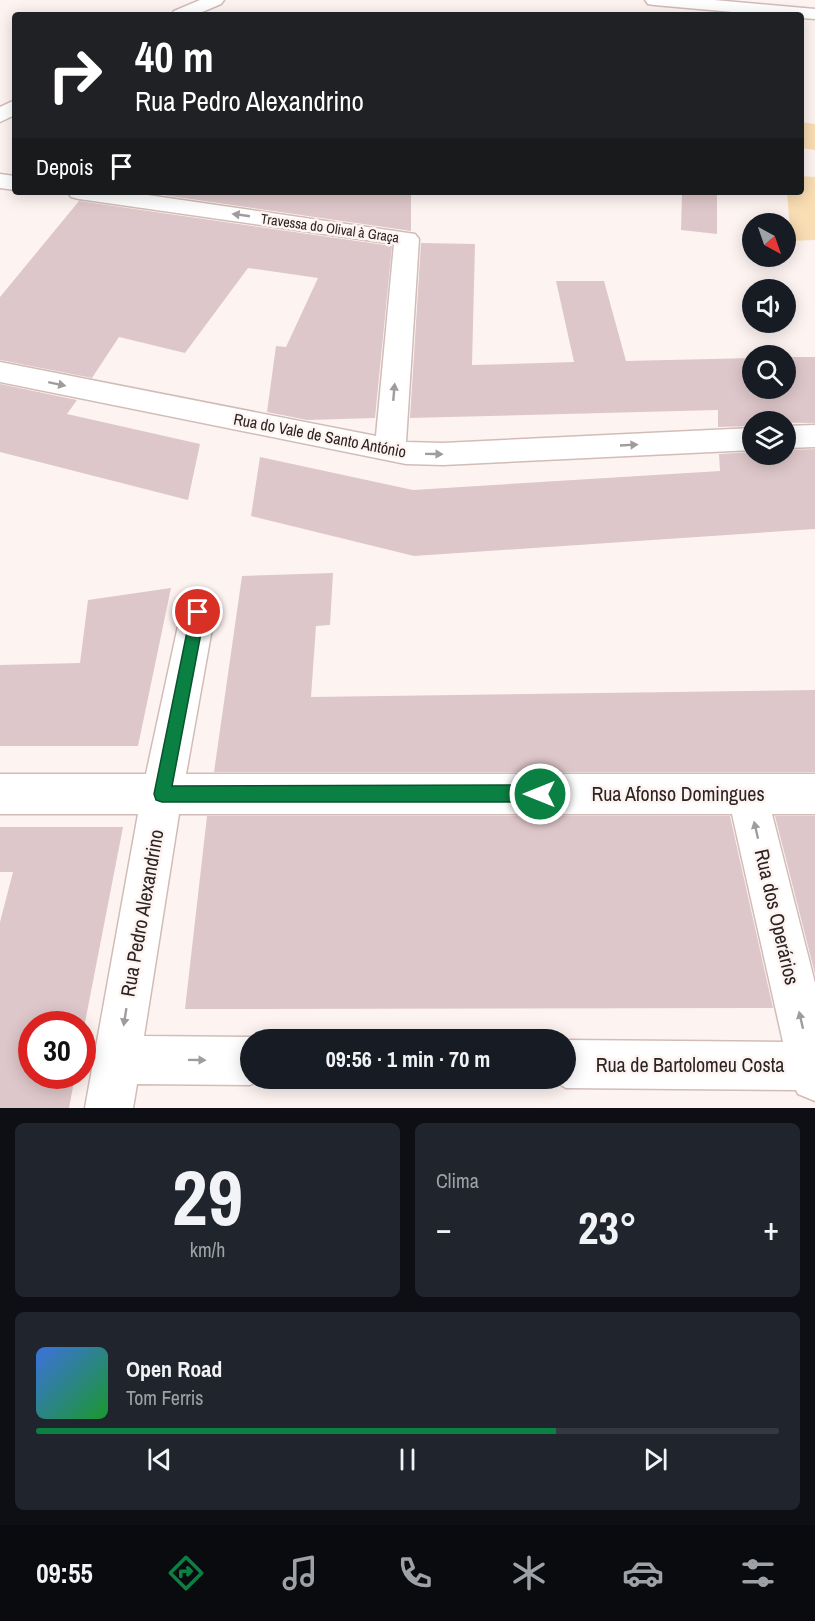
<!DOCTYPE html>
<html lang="pt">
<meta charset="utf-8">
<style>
:root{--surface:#171b24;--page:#20242c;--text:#f1f3f6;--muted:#9ea1a6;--line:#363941;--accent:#0b8043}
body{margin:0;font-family:"Archivo Narrow",sans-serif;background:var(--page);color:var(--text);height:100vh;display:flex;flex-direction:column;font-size:22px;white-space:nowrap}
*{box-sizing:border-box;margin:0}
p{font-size:20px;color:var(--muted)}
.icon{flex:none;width:33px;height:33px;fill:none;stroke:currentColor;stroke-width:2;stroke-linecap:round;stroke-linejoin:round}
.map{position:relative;height:1108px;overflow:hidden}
.details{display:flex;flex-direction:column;gap:15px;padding:15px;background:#0d0f14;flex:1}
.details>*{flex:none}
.banner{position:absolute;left:12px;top:12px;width:792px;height:183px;border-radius:6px;box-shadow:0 3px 15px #0003;background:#202124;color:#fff;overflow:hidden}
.needle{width:39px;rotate:140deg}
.controls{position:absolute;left:742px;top:213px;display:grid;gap:12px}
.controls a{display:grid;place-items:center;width:54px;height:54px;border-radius:50%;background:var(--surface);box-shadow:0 3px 15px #0003;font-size:30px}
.speed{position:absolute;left:18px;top:1011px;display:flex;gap:12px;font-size:30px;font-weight:700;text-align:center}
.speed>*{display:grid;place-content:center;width:78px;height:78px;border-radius:50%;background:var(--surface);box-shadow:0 3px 15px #0003;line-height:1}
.speed .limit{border:9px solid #d22;background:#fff;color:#111}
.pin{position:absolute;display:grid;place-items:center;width:51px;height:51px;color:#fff;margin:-26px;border:3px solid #fff;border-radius:50%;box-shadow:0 2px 6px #0007}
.me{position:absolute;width:66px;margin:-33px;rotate:270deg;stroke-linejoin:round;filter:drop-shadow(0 0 4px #0008)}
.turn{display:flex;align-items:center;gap:21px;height:126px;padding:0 24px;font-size:27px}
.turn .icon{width:78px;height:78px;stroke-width:2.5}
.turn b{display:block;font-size:42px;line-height:51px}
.then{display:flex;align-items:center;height:57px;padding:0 24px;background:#0003;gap:12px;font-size:22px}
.big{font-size:45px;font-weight:700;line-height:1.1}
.details .tile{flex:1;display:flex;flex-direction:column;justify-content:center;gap:9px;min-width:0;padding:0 21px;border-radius:9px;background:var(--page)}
.details .dial{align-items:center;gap:0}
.dial b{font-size:78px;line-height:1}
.song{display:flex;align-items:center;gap:18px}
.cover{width:72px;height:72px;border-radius:9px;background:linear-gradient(135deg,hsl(220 70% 55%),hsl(130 70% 35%))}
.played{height:6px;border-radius:3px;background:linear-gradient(90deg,var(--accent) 70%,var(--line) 70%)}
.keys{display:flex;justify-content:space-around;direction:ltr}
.heat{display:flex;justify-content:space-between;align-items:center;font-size:33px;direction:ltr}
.details .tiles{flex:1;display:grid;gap:15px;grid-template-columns:1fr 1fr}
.tile:last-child{grid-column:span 2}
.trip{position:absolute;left:240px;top:1029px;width:336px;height:60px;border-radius:30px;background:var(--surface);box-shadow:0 3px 15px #0003;font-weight:700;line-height:60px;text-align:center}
.dock{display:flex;height:96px;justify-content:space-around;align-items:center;background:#090b0e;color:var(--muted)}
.dock .icon{width:42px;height:42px}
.dock .current{color:var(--accent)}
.dock b{font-size:27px;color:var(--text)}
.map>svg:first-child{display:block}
.green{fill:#f9ddb3}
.building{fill:#dec7ca}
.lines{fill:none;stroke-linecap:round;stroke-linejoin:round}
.street-casing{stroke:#d2bcb8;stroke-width:3}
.street{fill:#fff;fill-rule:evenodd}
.oneway{fill:#a09c9c}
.route{fill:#0b8043;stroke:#07532c;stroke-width:1.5}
.labels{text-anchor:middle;stroke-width:5;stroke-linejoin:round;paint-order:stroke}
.far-street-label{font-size:14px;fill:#2c2422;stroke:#fdf4f2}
.street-label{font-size:16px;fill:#2c2422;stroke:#fdf4f2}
.near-street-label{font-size:20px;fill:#2c2422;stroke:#fdf4f2}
</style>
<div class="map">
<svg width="815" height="1108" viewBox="0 0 815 1108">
<rect width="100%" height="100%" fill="#fdf4f2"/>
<g class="green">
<polygon points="801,122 815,124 815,150 801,148"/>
<polygon points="801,176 815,177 815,240 791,241 787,192 801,192"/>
</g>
<g class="building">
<polygon points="143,192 411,192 411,231"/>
<polygon points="682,192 717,192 717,234 681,230"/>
<polygon points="79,201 392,246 375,418 307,420 267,412 276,346 286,347 318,278 248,268 185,353 119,337 92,378 0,360 0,297"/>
<polygon points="421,243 475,244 472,365 574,362 556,281 604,281 626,361 753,358 753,388 786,388 786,357 815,357 815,423 753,422 753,426 718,427 718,410 410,418"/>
<polygon points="0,384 77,400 67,414 200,444 188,500 0,452"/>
<polygon points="815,449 815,529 414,556 251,516 260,457 413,490 720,471 719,454 753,452 753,454 786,454 786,450"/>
<polygon points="333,573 330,625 316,626 311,697 815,690 815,772 214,772 242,576"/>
<polygon points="171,588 138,746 0,746 0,665 80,663 88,600"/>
<polygon points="207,816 730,816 773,1008 185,1009"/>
<polygon points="775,816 815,816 815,974"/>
<polygon points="0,827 123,827 82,1038 82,1024 32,1024 32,1076 75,1076 69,1108 0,1108 0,922 13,872 0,872"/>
</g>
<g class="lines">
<defs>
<g id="street">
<polygon points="200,0 224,0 221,4 195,15 171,15 174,11"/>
<polygon points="645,0 714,0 815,9 815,19 801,18 801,15 766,15 654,5 648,4"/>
<polygon points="15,100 15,115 0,122 0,107"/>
<polygon points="0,174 15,176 15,190 0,188"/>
<polygon points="68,192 127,192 415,234 419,239 406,442 443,443 753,428 753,450 443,465 406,464 0,382 0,362 376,436 394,244 79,199 71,197"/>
<polygon points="815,425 815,447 786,448 786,426"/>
<polygon points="198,597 210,601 215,612 186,774 815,774 815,814 772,814 815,983 815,1101 798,1094 796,1090 566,1088 548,1078 566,1078 566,1040 783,1042 732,814 179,814 144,1036 250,1037 255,1040 250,1040 250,1078 265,1078 250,1085 137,1084 133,1108 85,1108 138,814 0,814 0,774 146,774 181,612 186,601"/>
</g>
</defs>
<use href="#street" class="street-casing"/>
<use href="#street" class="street"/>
</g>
<defs><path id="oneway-solid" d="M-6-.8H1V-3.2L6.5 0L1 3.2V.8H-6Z" transform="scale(1.5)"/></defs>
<g class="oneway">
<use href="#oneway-solid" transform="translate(241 215) rotate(-172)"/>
<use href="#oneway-solid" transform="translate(57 384) rotate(12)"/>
<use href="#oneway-solid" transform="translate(394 392) rotate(-85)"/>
<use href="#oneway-solid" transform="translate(629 445) rotate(-3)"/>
<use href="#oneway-solid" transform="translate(434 454) rotate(1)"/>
<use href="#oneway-solid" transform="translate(756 830) rotate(-103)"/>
<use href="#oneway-solid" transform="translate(125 1017) rotate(99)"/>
<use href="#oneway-solid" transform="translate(801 1020) rotate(-103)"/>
<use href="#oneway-solid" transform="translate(197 1060) rotate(1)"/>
</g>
<polygon class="route" points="198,606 203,607 205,612 172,786 540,785 545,788 548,794 545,799 540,802 162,802 156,800 154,794 191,612 193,607"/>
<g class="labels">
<g class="far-street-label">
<text transform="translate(330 228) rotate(8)" y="5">Travessa do Olival à Graça</text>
</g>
<g class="street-label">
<text transform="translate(320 435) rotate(11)" y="6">Rua do Vale de Santo António</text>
</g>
<g class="near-street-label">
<text x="678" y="801">Rua Afonso Domingues</text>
<text transform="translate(142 913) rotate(-80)" y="7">Rua Pedro Alexandrino</text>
<text transform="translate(777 917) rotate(77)" y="7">Rua dos Operários</text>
<text x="690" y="1072">Rua de Bartolomeu Costa</text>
</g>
</g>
</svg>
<div class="controls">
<a><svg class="needle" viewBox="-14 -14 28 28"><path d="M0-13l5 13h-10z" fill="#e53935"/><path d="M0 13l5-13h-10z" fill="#9ea1a6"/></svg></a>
<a><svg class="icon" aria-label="sound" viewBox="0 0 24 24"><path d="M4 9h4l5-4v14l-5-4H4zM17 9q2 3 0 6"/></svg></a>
<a><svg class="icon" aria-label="search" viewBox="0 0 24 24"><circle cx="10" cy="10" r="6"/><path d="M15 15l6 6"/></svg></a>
<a><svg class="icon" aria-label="layers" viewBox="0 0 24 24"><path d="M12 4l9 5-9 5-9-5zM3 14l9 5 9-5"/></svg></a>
</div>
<div class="speed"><div class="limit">30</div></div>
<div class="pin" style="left:198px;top:612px;background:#d93025"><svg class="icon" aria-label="arrive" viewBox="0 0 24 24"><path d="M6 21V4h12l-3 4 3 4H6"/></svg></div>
<svg class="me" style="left:540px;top:794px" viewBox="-20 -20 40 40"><circle r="17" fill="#0b8043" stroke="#fff" stroke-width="3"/><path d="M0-11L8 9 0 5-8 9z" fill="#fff"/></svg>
<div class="trip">09:56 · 1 min · 70 m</div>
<div class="banner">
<div class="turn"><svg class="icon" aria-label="right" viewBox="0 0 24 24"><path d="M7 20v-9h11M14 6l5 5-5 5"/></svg><div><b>40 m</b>Rua Pedro Alexandrino</div></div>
<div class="then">Depois<svg class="icon" aria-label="arrive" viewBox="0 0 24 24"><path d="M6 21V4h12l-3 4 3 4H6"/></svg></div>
</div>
</div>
<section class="details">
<div class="tiles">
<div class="tile dial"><b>29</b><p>km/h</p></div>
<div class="tile"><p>Clima</p>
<div class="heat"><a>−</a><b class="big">23°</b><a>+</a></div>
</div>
<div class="tile">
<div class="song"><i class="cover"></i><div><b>Open Road</b><p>Tom Ferris</p></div></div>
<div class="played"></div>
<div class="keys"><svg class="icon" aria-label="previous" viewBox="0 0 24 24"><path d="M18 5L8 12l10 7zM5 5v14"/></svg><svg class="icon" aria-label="pause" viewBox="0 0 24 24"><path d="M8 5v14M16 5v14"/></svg><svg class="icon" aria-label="next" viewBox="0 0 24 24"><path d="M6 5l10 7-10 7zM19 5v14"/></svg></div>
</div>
</div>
</section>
<nav class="dock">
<b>09:55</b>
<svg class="icon current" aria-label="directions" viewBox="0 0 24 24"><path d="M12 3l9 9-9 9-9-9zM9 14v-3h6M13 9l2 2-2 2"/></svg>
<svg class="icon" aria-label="music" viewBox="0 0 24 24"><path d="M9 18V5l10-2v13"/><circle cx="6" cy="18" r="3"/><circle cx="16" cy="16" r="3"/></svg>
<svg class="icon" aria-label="phone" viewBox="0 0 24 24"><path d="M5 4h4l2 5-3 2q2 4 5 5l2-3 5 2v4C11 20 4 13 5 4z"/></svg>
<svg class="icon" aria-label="climate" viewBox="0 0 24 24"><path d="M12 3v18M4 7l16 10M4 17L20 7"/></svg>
<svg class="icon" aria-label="car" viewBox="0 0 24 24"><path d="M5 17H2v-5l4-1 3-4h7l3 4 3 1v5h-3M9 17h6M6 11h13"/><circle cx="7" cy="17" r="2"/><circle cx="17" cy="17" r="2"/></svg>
<svg class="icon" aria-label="filters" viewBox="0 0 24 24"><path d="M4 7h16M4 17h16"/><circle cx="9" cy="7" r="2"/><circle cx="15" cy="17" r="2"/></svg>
</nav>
